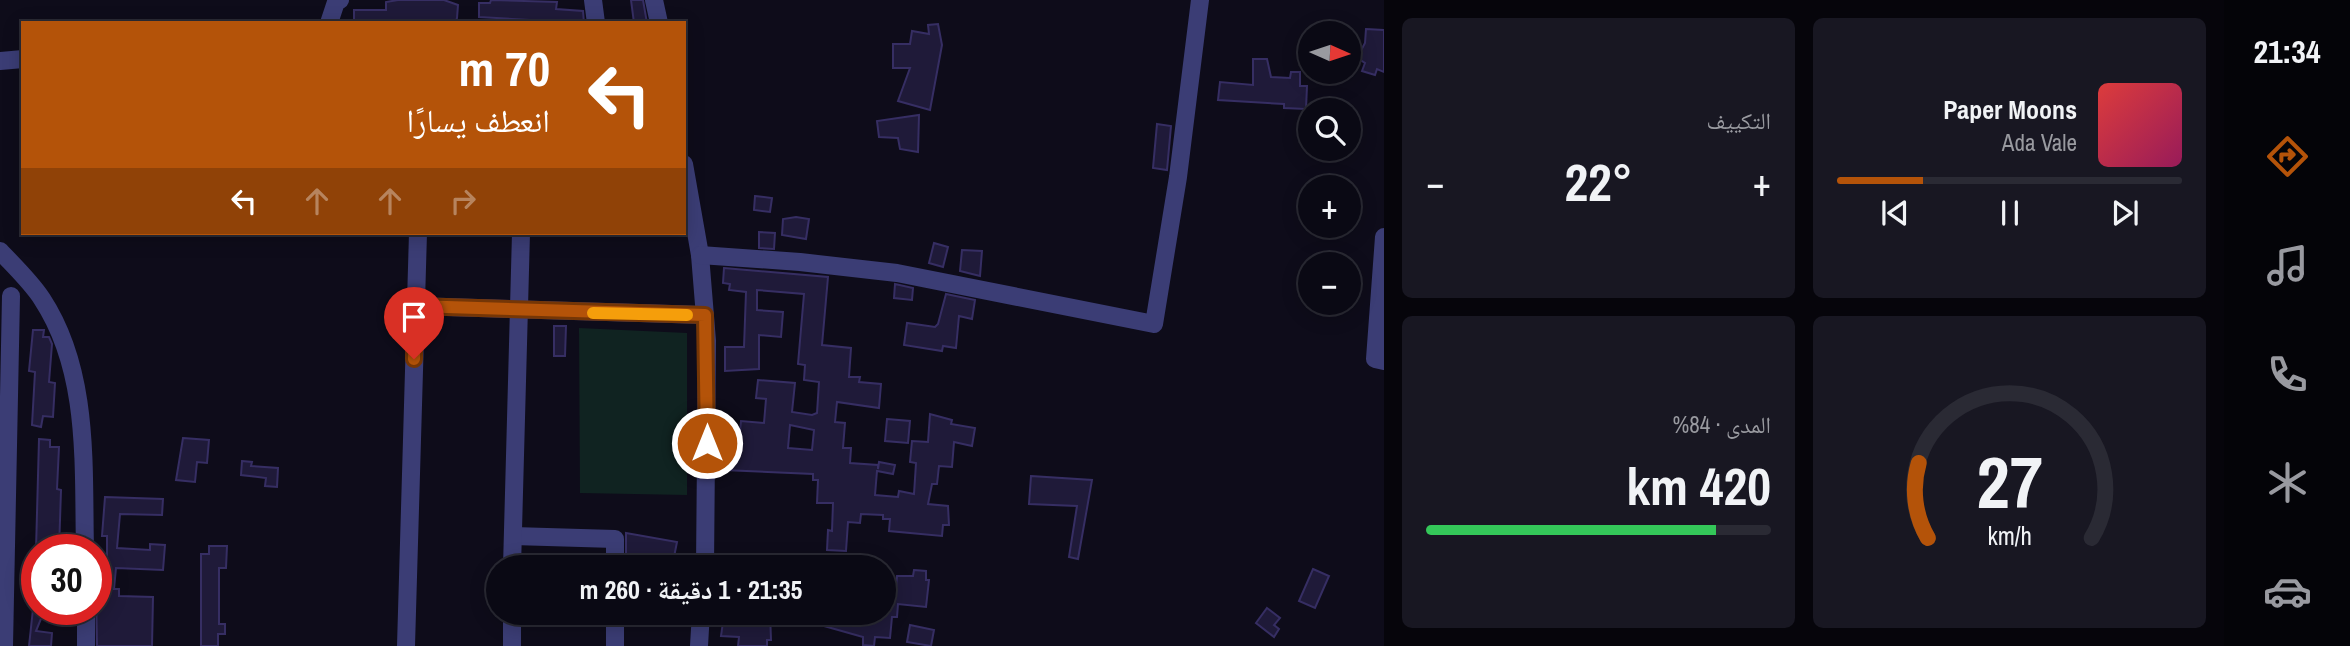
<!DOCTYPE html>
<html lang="ar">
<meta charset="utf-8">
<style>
:root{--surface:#0a0914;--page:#181722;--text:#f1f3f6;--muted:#999aa0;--line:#2a2a34;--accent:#b45309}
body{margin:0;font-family:"Archivo Narrow","Noto Naskh Arabic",sans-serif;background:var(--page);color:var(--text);direction:rtl;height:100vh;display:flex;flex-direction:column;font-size:26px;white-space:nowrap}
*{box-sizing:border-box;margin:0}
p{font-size:23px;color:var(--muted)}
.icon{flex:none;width:38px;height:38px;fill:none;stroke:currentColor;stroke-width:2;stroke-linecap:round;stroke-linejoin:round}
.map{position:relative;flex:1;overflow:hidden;direction:ltr}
.drawer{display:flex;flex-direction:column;gap:18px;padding:18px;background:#06050b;width:840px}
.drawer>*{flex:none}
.top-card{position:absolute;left:21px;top:21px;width:665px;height:214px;border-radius:0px;box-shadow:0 4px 18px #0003,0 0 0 2px var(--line);direction:rtl;background:#b45309;color:#fff;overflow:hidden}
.needle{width:46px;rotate:93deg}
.controls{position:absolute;left:1298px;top:21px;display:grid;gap:14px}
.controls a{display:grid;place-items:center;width:63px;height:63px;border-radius:50%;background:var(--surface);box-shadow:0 4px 18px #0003,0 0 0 2px var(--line);font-size:35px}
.speed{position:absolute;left:21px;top:534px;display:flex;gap:14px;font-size:35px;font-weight:700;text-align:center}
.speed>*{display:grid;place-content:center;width:91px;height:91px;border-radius:50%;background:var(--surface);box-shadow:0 4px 18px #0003,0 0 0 2px var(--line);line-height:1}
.speed .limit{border:10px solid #d22;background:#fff;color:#111}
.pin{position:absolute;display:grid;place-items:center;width:60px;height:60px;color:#fff;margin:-72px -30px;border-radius:50% 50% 50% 0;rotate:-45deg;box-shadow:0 0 7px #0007}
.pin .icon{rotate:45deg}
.me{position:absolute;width:77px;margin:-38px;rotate:0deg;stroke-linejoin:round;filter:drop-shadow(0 0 5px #0008)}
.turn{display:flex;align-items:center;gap:24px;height:147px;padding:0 21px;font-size:32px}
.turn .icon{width:91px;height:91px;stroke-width:2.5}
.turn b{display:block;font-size:49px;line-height:60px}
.lanes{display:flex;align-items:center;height:66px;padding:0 21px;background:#0003;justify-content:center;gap:35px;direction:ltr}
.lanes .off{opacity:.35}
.big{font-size:52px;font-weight:700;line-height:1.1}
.drawer .widget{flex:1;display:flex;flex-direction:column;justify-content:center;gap:10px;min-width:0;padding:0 24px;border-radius:10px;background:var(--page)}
.drawer .dial{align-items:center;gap:0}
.dial svg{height:182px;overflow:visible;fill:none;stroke:var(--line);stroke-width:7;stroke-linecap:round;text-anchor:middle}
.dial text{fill:var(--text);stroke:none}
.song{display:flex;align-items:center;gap:21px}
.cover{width:84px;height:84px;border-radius:10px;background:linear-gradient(135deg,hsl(0 70% 55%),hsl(330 70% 35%))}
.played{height:7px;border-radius:4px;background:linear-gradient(90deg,var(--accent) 25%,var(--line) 25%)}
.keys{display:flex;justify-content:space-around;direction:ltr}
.heat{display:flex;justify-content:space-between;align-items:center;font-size:38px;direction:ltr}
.charge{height:10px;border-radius:5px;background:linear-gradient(90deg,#34c759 84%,var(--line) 0)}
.drawer .tiles{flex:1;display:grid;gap:18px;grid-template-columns:repeat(2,1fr)}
.trip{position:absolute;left:486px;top:555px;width:410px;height:70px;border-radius:35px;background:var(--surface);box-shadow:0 4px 18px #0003,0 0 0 2px var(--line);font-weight:700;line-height:70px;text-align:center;direction:rtl}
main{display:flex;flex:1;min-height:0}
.tab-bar{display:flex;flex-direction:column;width:126px;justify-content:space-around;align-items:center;background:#040408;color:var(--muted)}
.tab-bar .icon{width:49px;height:49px}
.tab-bar .selected{color:var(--accent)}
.tab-bar b{font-size:32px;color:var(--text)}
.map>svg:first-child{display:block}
.green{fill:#102321}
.building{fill:#1f1a39;stroke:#362e63;stroke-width:2;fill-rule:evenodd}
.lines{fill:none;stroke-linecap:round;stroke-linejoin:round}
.minor{stroke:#3b3d75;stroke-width:18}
.route-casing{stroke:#753606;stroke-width:18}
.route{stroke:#b45309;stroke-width:12}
.slow{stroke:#f59e0b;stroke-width:12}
</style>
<main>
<nav class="tab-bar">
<b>21:34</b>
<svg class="icon selected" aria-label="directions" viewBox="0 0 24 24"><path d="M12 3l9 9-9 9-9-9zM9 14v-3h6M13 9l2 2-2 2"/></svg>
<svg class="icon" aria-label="music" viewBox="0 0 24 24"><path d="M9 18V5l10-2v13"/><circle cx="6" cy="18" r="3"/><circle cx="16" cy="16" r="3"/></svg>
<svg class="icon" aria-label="phone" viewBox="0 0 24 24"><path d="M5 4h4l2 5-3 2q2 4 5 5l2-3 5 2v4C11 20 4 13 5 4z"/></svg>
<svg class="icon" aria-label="climate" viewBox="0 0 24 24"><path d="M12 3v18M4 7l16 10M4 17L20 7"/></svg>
<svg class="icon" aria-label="car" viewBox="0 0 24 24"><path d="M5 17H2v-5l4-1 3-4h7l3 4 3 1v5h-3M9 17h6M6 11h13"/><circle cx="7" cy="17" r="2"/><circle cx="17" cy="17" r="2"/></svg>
</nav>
<section class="drawer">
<div class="tiles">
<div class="widget">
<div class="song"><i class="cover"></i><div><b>Paper Moons</b><p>Ada Vale</p></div></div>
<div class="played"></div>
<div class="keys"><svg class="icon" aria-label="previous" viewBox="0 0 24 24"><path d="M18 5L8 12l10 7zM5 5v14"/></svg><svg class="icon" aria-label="pause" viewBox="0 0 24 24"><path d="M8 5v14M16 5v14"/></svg><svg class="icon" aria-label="next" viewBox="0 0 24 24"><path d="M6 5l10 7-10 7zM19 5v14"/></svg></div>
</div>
<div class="widget"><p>التكييف</p>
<div class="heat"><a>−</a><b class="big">22°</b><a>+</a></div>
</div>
<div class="widget dial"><svg viewBox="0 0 100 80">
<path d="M14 69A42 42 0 1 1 86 69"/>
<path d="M14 69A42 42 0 0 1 10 36" stroke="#b45309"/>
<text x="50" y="56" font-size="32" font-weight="700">27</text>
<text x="50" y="72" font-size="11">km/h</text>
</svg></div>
<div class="widget"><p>المدى · 84%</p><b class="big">420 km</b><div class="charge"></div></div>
</div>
</section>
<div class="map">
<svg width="1384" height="646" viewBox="0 0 1384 646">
<rect width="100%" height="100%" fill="#0e0c1a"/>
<polygon class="green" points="579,328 687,333 687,495 580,493"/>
<g class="building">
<polygon points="398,0 444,0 458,5 457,18 455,23 354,23 354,10 386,10 386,2"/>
<polygon points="491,0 557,2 556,9 583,11 584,23 479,17 479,3 490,3"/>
<polygon points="631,0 643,0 647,23 634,23"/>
<polygon points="938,24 942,45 930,110 898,101 910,68 893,68 893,44 910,44 912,31 929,34 928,25"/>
<polygon points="1366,29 1384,30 1384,72 1377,69 1375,75 1362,71 1365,63 1357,58 1365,43"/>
<polygon points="1253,59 1267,59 1271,77 1290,78 1291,72 1300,72 1300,86 1307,86 1306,109 1284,108 1284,104 1218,100 1220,82 1253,85"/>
<polygon points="919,115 918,152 900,149 898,138 879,137 877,121"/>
<polygon points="1157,124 1171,126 1167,170 1153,168"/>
<polygon points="755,196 772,198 770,212 754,210"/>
<polygon points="796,217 809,219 806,239 782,235 783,219"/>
<polygon points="759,232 775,233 774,249 759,248"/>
<polygon points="934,243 948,247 943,267 929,263"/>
<polygon points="962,250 982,251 980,276 960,271"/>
<path d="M724,268L828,277L822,345L851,348L849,377H860L859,382L881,384L879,408L837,402L835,422L845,423L843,448H851L850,463L878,465V469L879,462L895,465L893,474L877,471L875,495L898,497L899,491L914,494L916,463L910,462L912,441L928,442L930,414L952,420L951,424L975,428L972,446L954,442L952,467L939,466L937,484H932L928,504L948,506L949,525H943L942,536L889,531L890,519H883V515L861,514L860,523L848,522L846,551L827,550L828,530L832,531L833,503H817L818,480H813V474L723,470L724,443H739L741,421L764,423L766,399L756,398L758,380L795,383L792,412L812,415L817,413L819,382L804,380L805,365L798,364L804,294L757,290V310L783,312L781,337L759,335V369L725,371V347H744L746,292L729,290L730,284L723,283ZM790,425L814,430L812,450L788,448Z"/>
<polygon points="895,284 913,288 912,300 894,298"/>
<polygon points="946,294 975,300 972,319 959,316 956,348 943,346 942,351 904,345 907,323 935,327 938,324"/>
<polygon points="554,326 566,326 565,356 554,356"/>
<polygon points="33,330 44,330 43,337 49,337 52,344 49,382 55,383 53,417 43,416 41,427 32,425 35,372 29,371"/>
<polygon points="887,419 910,421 908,443 885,441"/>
<polygon points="183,438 209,440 207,463 197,462 195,482 176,480"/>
<polygon points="39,439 50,440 50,447 59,447 57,489 61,490 59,550 36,550"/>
<polygon points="242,461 252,462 251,466 278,468 277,487 265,486 266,478 241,475"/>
<polygon points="1031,476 1092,480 1078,559 1069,557 1077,506 1029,504"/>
<polygon points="105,497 163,499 162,515 120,514 117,548 150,550 150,544 165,545 163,570 116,568 114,589 119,589 119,596 153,597 152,646 97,646 96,589 99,589 102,560 107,560 107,536 102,536"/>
<polygon points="626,533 677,542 672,567 626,567"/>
<polygon points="209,546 227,546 226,568 219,568 219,624 225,624 225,634 218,634 218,646 201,646 201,554 209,554"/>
<polygon points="776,555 798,559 796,567 774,567"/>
<polygon points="1313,569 1329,576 1315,608 1299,601"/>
<polygon points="914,570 926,571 926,580 929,580 926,607 898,604 897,617 892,617 890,638 875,637 874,646 863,645 863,637 824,626 827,612 842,615 843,612 851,612 867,617 867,612 884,612 884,598 895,600 897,576 913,576"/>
<polygon points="1267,608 1280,618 1274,625 1279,629 1274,637 1256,623"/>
<polygon points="33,609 45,609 36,631 52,633 51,646 29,646"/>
<polygon points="748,612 770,612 771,640 767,640 767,646 738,646 739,637 721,636 723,622 747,624"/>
<polygon points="910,625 934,630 931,646 907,642"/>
</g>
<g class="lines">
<g class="minor">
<polyline points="593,0 596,23"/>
<polyline points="654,0 659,23"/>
<polyline points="329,23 336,2 340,0"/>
<polyline points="0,61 23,59"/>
<polyline points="684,164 700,255 707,341 705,567"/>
<polyline points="1384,237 1375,359 1384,361"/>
<path d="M0,251C14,266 31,282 42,299C90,372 83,466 85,550"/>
<polyline points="700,255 800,262 897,273 1154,324 1178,177 1200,0"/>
<polyline points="415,306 704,315"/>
<polyline points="513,536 615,539 615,567"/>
<polyline points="512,567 521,233"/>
<polyline points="86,609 86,646"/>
<polyline points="4,646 11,296"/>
<polyline points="406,646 418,233"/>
<polyline points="512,646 512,612"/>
<polyline points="615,646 615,612"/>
<polyline points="699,646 701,612"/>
</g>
</g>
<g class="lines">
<defs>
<polyline id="route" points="414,359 415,306 705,315 707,443"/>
</defs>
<use href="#route" class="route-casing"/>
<use href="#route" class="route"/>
<polyline class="slow" points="593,313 687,315"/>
</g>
</svg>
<div class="controls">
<a><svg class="needle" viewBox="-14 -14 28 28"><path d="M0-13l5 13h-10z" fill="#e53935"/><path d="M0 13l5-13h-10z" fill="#999aa0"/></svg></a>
<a><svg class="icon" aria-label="search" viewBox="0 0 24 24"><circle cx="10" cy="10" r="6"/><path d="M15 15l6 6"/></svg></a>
<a>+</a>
<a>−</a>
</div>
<div class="speed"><div class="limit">30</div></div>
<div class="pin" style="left:414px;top:359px;background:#d93025"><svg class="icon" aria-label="arrive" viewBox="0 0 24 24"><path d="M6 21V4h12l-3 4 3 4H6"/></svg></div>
<svg class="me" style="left:707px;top:443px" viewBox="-20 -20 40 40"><circle r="17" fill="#b45309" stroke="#fff" stroke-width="3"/><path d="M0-11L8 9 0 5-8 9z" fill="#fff"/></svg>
<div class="trip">21:35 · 1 دقيقة · 260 m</div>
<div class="top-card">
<div class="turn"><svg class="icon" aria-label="left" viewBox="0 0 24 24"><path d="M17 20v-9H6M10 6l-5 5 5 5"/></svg><div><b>70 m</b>انعطف يسارًا</div></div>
<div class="lanes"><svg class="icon" aria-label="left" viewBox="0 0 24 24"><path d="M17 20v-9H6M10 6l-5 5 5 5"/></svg><svg class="icon off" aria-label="ahead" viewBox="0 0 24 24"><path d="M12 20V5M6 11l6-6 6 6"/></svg><svg class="icon off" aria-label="ahead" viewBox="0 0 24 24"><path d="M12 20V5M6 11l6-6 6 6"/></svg><svg class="icon off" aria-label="right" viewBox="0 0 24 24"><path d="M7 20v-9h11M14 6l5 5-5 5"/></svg></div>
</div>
</div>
</main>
